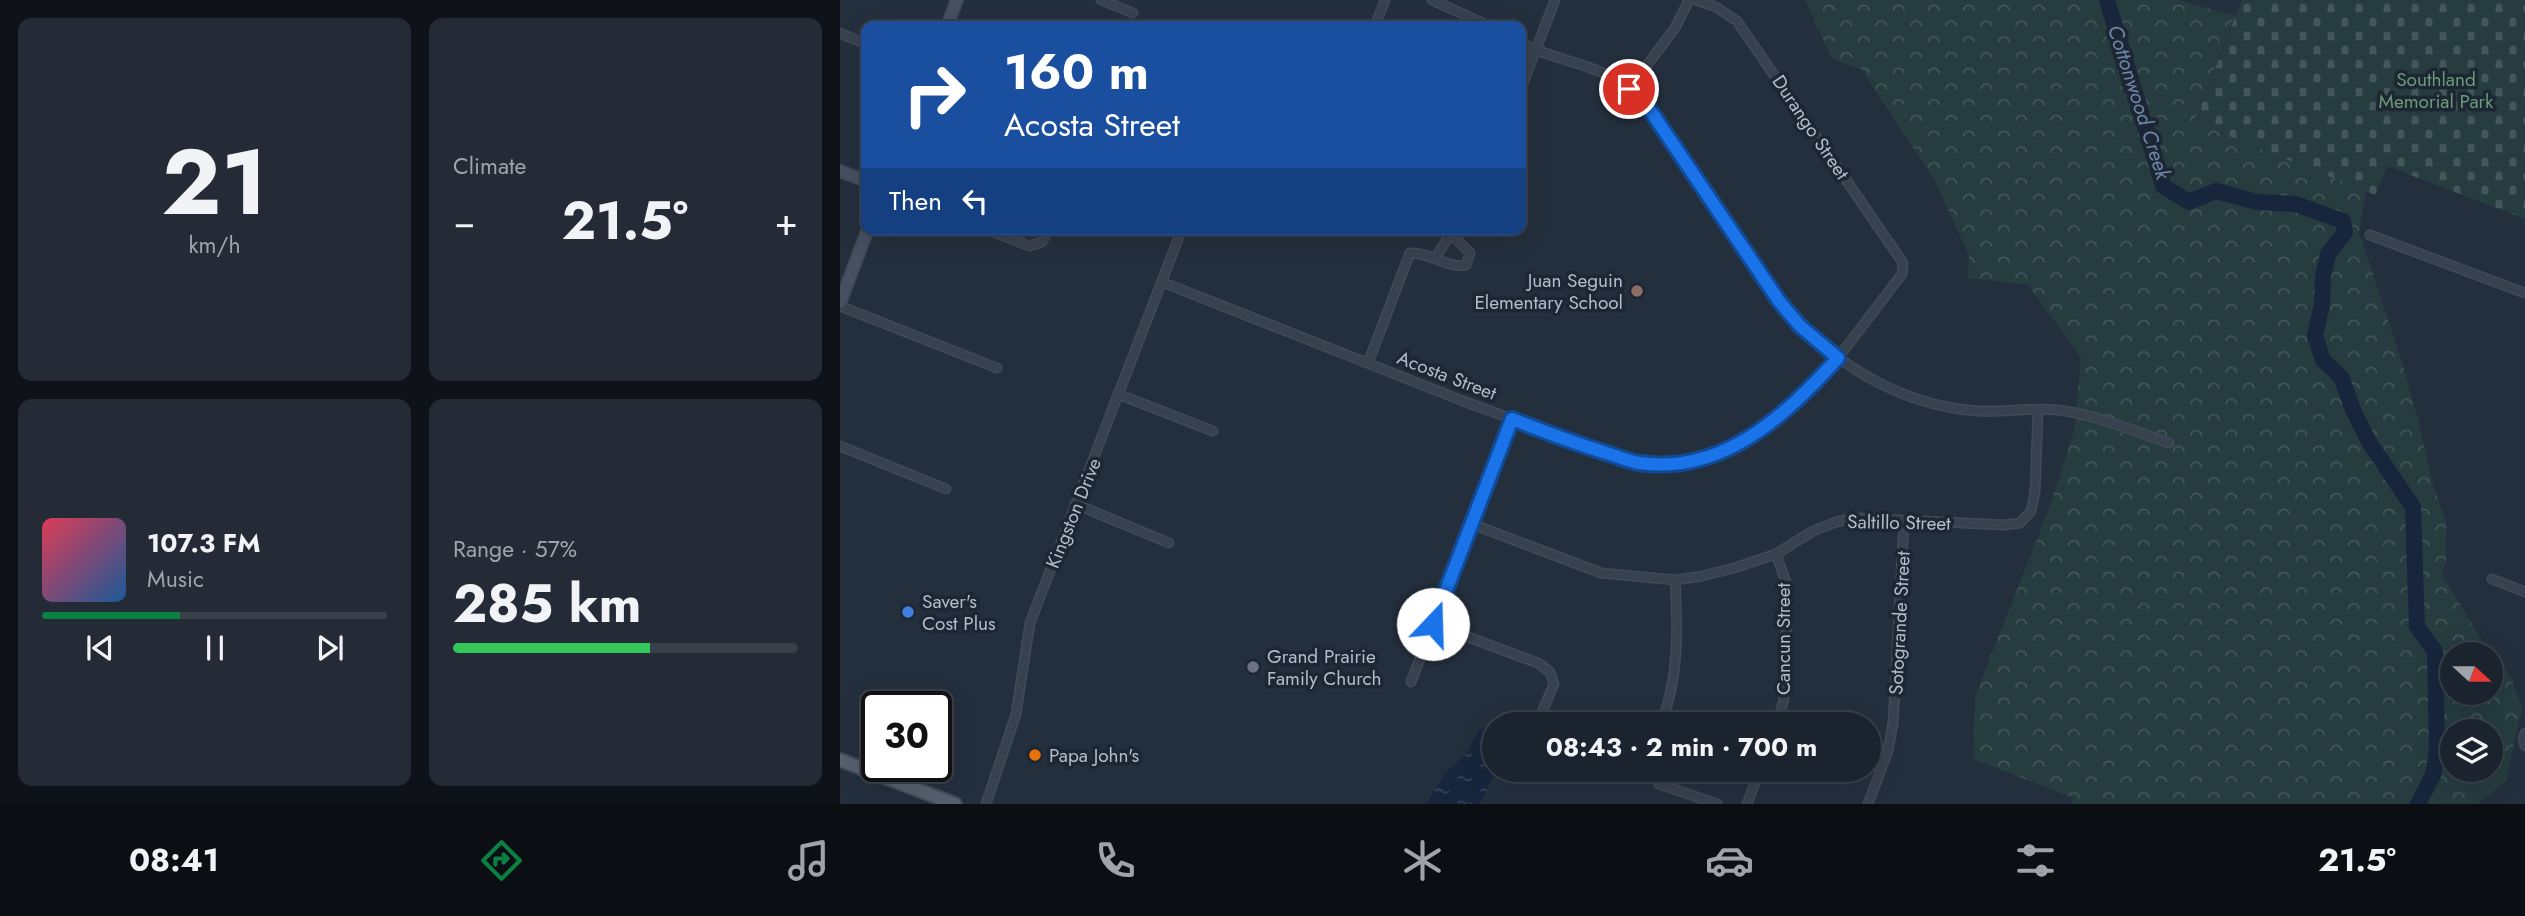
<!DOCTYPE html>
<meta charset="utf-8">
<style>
:root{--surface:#1b232e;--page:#242b36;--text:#f1f3f6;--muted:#a0a4aa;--line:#39404a;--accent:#0b8043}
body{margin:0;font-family:Jost,sans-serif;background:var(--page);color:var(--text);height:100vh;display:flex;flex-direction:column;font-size:26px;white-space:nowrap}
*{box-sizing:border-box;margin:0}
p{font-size:23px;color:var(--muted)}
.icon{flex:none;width:38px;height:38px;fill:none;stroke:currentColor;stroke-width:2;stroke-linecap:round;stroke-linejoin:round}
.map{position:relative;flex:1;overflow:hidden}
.sheet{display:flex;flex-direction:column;gap:18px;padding:18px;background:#0f1319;width:840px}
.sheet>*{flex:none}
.guide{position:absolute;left:21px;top:21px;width:665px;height:214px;border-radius:14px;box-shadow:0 7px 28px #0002,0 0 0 2px var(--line);background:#1a4fa0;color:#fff;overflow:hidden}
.needle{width:46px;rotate:111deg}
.buttons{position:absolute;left:1600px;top:642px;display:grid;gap:14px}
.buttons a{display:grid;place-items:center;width:63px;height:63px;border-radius:50%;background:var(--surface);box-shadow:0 7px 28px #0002,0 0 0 2px var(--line);font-size:35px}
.speed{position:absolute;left:21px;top:691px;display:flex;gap:14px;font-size:35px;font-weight:700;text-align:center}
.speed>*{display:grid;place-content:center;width:91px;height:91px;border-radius:50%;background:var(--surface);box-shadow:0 7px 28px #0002,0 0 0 2px var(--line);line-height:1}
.speed .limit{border:4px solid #111;border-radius:10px;background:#fff;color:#111}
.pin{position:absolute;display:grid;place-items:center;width:60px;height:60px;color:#fff;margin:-30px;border:4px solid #fff;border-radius:50%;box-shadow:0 2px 7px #0007}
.me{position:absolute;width:77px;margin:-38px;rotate:21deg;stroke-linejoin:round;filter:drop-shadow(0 0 5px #0008)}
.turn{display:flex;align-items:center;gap:24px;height:147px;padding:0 28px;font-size:32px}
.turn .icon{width:91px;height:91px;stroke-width:2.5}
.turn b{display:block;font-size:49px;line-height:60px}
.then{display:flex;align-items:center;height:66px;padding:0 28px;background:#0003;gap:14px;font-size:26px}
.big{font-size:52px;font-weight:700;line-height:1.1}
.sheet .widget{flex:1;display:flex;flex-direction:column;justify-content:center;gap:10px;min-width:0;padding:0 24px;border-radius:14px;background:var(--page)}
.sheet .dial{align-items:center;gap:0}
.dial b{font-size:91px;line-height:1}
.song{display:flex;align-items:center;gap:21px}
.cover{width:84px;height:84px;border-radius:10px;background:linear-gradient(135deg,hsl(350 70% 55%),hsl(210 70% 35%))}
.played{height:7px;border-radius:4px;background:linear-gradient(90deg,var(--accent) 40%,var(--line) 40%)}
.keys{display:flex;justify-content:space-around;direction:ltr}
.heat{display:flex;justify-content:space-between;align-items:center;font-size:38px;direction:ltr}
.charge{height:10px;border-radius:5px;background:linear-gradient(90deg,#34c759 57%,var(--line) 0)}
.sheet .tiles{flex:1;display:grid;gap:18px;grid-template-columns:repeat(2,1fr)}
.trip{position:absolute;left:642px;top:712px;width:399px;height:70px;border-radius:35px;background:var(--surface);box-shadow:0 7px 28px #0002,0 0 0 2px var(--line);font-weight:700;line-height:70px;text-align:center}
.tab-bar{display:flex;height:112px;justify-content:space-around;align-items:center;background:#0b0e12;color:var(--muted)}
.tab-bar .icon{width:49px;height:49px}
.tab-bar .active{color:var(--accent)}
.tab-bar b{font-size:32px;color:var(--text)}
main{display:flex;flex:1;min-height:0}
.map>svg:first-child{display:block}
.forest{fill:url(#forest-crowns);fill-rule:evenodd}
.cemetery{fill:url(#cemetery-stones)}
.water{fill:url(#water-ripples)}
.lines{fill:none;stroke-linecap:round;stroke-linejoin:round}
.river{stroke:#17263c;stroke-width:16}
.street-casing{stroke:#414a57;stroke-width:11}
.secondary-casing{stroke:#414a57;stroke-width:14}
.primary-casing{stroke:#414a57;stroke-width:16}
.street{stroke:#38414e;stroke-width:8}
.secondary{stroke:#465061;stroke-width:10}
.primary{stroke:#56606e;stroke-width:12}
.route-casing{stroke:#114b97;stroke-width:18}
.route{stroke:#1a73e8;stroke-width:12}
.education-dot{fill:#8d6e63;stroke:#1d2633;stroke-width:2.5}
.shop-dot{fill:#3f7fe0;stroke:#1d2633;stroke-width:2.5}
.worship-dot{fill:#6b7280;stroke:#1d2633;stroke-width:2.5}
.food-dot{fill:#e8710a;stroke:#1d2633;stroke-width:2.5}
.labels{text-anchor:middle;stroke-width:7;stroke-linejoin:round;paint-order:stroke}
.park-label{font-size:19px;fill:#6b9a76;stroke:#1d2633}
.street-label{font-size:19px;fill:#b4bcc9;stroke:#1d2633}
.poi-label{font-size:19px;fill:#b4bcc9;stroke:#1d2633;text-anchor:start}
.water-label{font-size:21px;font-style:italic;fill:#6d86a8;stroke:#1d2633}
</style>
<main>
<section class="sheet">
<div class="tiles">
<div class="widget dial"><b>21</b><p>km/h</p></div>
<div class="widget"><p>Climate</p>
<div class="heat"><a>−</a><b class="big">21.5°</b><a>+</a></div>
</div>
<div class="widget">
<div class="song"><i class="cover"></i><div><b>107.3 FM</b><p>Music</p></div></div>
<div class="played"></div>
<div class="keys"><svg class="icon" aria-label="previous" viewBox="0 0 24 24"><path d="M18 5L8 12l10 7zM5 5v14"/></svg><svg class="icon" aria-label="pause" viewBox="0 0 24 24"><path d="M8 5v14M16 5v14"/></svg><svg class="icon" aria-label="next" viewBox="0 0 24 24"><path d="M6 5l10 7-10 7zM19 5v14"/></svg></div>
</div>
<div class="widget"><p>Range · 57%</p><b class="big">285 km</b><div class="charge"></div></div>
</div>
</section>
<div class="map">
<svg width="1685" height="804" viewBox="0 0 1685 804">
<defs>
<pattern id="forest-crowns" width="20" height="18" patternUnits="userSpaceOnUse" patternTransform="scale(1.75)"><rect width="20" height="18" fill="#263c3f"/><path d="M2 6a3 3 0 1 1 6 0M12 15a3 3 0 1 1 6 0" fill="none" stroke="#435659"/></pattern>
<pattern id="cemetery-stones" width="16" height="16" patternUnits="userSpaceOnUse" patternTransform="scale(1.75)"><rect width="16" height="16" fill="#263c3f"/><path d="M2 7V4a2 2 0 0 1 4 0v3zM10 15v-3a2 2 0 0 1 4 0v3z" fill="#435659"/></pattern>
<pattern id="water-ripples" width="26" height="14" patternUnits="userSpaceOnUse" patternTransform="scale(1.75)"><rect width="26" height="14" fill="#17263c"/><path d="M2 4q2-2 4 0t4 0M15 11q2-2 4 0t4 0" fill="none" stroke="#364457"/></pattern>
</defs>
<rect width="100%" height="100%" fill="#242f3e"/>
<path class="forest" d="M965,0H1338L1395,16L1354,122L1526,191L1519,232L1562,362L1579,422L1593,486L1606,520V561L1602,575L1641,639L1671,678L1682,707L1666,781L1637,804H1232L1234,798L1133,759L1135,696L1209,509L1234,431L1241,357L1188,285L1128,278L1129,255L1095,181L1021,69L992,59ZM1612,654H1650V693H1612ZM1612,732H1650V770H1612Z"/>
<polygon class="cemetery" points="1402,0 1685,0 1685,219 1547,166 1535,195 1354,122"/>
<polygon class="water" points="654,725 654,770 656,770 640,804 586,804 604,774 628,752 633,739 641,730"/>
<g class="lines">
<polyline class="river" points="1267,0 1323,186 1349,202 1376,191 1417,202 1455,204 1503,221 1505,232 1488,254 1483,277 1482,304 1475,336 1483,360 1501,377 1514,412 1529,442 1573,507 1577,627 1595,651 1597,750 1593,775 1578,804"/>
<defs>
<g id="street">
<polyline points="261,0 293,13"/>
<polyline points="592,0 649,26"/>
<polyline points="535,26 545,0"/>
<polyline points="0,33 26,44"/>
<path d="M681,43C707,57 737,61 763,73C782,82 796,95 810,110L939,301C989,361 1057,405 1137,411C1163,413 1191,407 1217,410C1255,414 1293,431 1329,443"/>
<polyline points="681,88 715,0"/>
<polyline points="789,89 835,28 849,0"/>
<polyline points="146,229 189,246 202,242 209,229"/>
<polyline points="1530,235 1685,293"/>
<polyline points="595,258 614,229"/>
<polyline points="322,282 623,401 738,443 797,463 836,465 877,454 911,438 947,409 998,358 1062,274 1063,263 897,21 876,7 856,0"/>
<polyline points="0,306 157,368"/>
<path d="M528,363L570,253C590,252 607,269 626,265L630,253L611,234"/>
<polyline points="278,394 373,431"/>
<polyline points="0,446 106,489"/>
<polyline points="235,504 329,543"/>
<polyline points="632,524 761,573 835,580 862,576 894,568 936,554 973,531 996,522 1016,518 1164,525 1180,523 1191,511 1195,492 1198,410"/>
<polyline points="936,554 946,582 947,606 944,699 937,724"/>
<polyline points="1652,579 1685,592"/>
<polyline points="593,624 698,663 710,672 714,684 702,712"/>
<polyline points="571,682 672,419"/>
<path d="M821,724C839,678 838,629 835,580"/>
<polyline points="1685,733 1683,738 1685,746"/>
<polyline points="809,770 819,784 877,804"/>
<polyline points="146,804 176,714 190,623 342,229"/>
<polyline points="907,804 920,770"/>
<polyline points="1028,804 1048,751 1053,723 1064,521"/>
</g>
<g id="secondary">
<polyline points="107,26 117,0"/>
<polyline points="0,171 26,181"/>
<polyline points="0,303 28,229"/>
</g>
<polyline id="primary" points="0,760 115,804"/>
</defs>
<use href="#street" class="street-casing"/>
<use href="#secondary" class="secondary-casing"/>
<use href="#primary" class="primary-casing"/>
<use href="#street" class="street"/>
<use href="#secondary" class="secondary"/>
<use href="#primary" class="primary"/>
</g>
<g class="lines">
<defs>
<path id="route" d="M593,624L672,419C702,431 732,442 763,452C774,455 787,461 799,463C883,475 945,416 998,358L960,326L939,301L810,110L789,89"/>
</defs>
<use href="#route" class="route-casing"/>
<use href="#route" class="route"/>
</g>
<circle class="education-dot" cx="797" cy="291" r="7"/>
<circle class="shop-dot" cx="68" cy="612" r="7"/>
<circle class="worship-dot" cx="413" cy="667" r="7"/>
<circle class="food-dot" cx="195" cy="755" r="7"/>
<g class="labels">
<g class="park-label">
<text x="1596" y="86">Southland<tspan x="1596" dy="22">Memorial Park</tspan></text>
</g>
<g class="street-label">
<text transform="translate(971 127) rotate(56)" y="7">Durango Street</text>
<text transform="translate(607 375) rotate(21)" y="7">Acosta Street</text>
<text transform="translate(233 513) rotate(-68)" y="7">Kingston Drive</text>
<text transform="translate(1059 522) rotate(1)" y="7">Saltillo Street</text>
<text transform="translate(1059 623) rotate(-87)" y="7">Sotogrande Street</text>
<text transform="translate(943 639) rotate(-90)" y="7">Cancun Street</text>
</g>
<g class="poi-label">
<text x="783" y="287" text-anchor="end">Juan Seguin<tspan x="783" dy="22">Elementary School</tspan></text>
<text x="82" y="608">Saver's<tspan x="82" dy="22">Cost Plus</tspan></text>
<text x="427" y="663">Grand Prairie<tspan x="427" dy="22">Family Church</tspan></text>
<text x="209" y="762">Papa John's</text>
</g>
<g class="water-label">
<text transform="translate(1299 102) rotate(72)" y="7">Cottonwood Creek</text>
</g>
</g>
</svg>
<div class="buttons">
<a><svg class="needle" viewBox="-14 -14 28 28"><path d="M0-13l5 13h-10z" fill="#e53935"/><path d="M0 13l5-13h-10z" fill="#a0a4aa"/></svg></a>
<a><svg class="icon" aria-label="layers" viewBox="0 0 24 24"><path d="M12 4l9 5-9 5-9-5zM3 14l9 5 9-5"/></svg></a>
</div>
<div class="speed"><div class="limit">30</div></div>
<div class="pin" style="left:789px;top:89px;background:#d93025"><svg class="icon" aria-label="arrive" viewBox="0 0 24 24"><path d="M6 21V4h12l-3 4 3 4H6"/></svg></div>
<svg class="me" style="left:593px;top:624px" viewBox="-20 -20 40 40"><circle r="19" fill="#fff"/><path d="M0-13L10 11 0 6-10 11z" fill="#1a73e8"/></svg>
<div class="trip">08:43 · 2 min · 700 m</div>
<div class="guide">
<div class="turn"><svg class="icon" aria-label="right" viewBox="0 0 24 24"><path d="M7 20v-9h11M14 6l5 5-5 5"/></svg><div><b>160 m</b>Acosta Street</div></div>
<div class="then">Then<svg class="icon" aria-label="left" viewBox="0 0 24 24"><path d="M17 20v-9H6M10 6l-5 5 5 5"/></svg></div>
</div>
</div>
</main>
<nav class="tab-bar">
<b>08:41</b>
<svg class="icon active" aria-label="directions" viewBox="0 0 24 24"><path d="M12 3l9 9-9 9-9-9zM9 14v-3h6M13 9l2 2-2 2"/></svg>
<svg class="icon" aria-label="music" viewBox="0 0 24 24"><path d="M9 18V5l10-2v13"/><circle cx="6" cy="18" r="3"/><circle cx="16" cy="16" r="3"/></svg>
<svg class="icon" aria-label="phone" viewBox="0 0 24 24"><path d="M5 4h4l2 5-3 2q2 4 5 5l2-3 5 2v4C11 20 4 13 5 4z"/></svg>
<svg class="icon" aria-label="climate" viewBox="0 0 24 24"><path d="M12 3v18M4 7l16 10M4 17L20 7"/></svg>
<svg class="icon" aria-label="car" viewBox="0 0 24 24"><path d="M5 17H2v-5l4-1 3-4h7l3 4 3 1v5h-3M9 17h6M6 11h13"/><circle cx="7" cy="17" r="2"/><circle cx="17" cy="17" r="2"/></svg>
<svg class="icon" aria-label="filters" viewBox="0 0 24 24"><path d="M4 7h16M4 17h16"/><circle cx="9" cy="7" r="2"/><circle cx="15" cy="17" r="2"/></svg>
<b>21.5°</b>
</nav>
